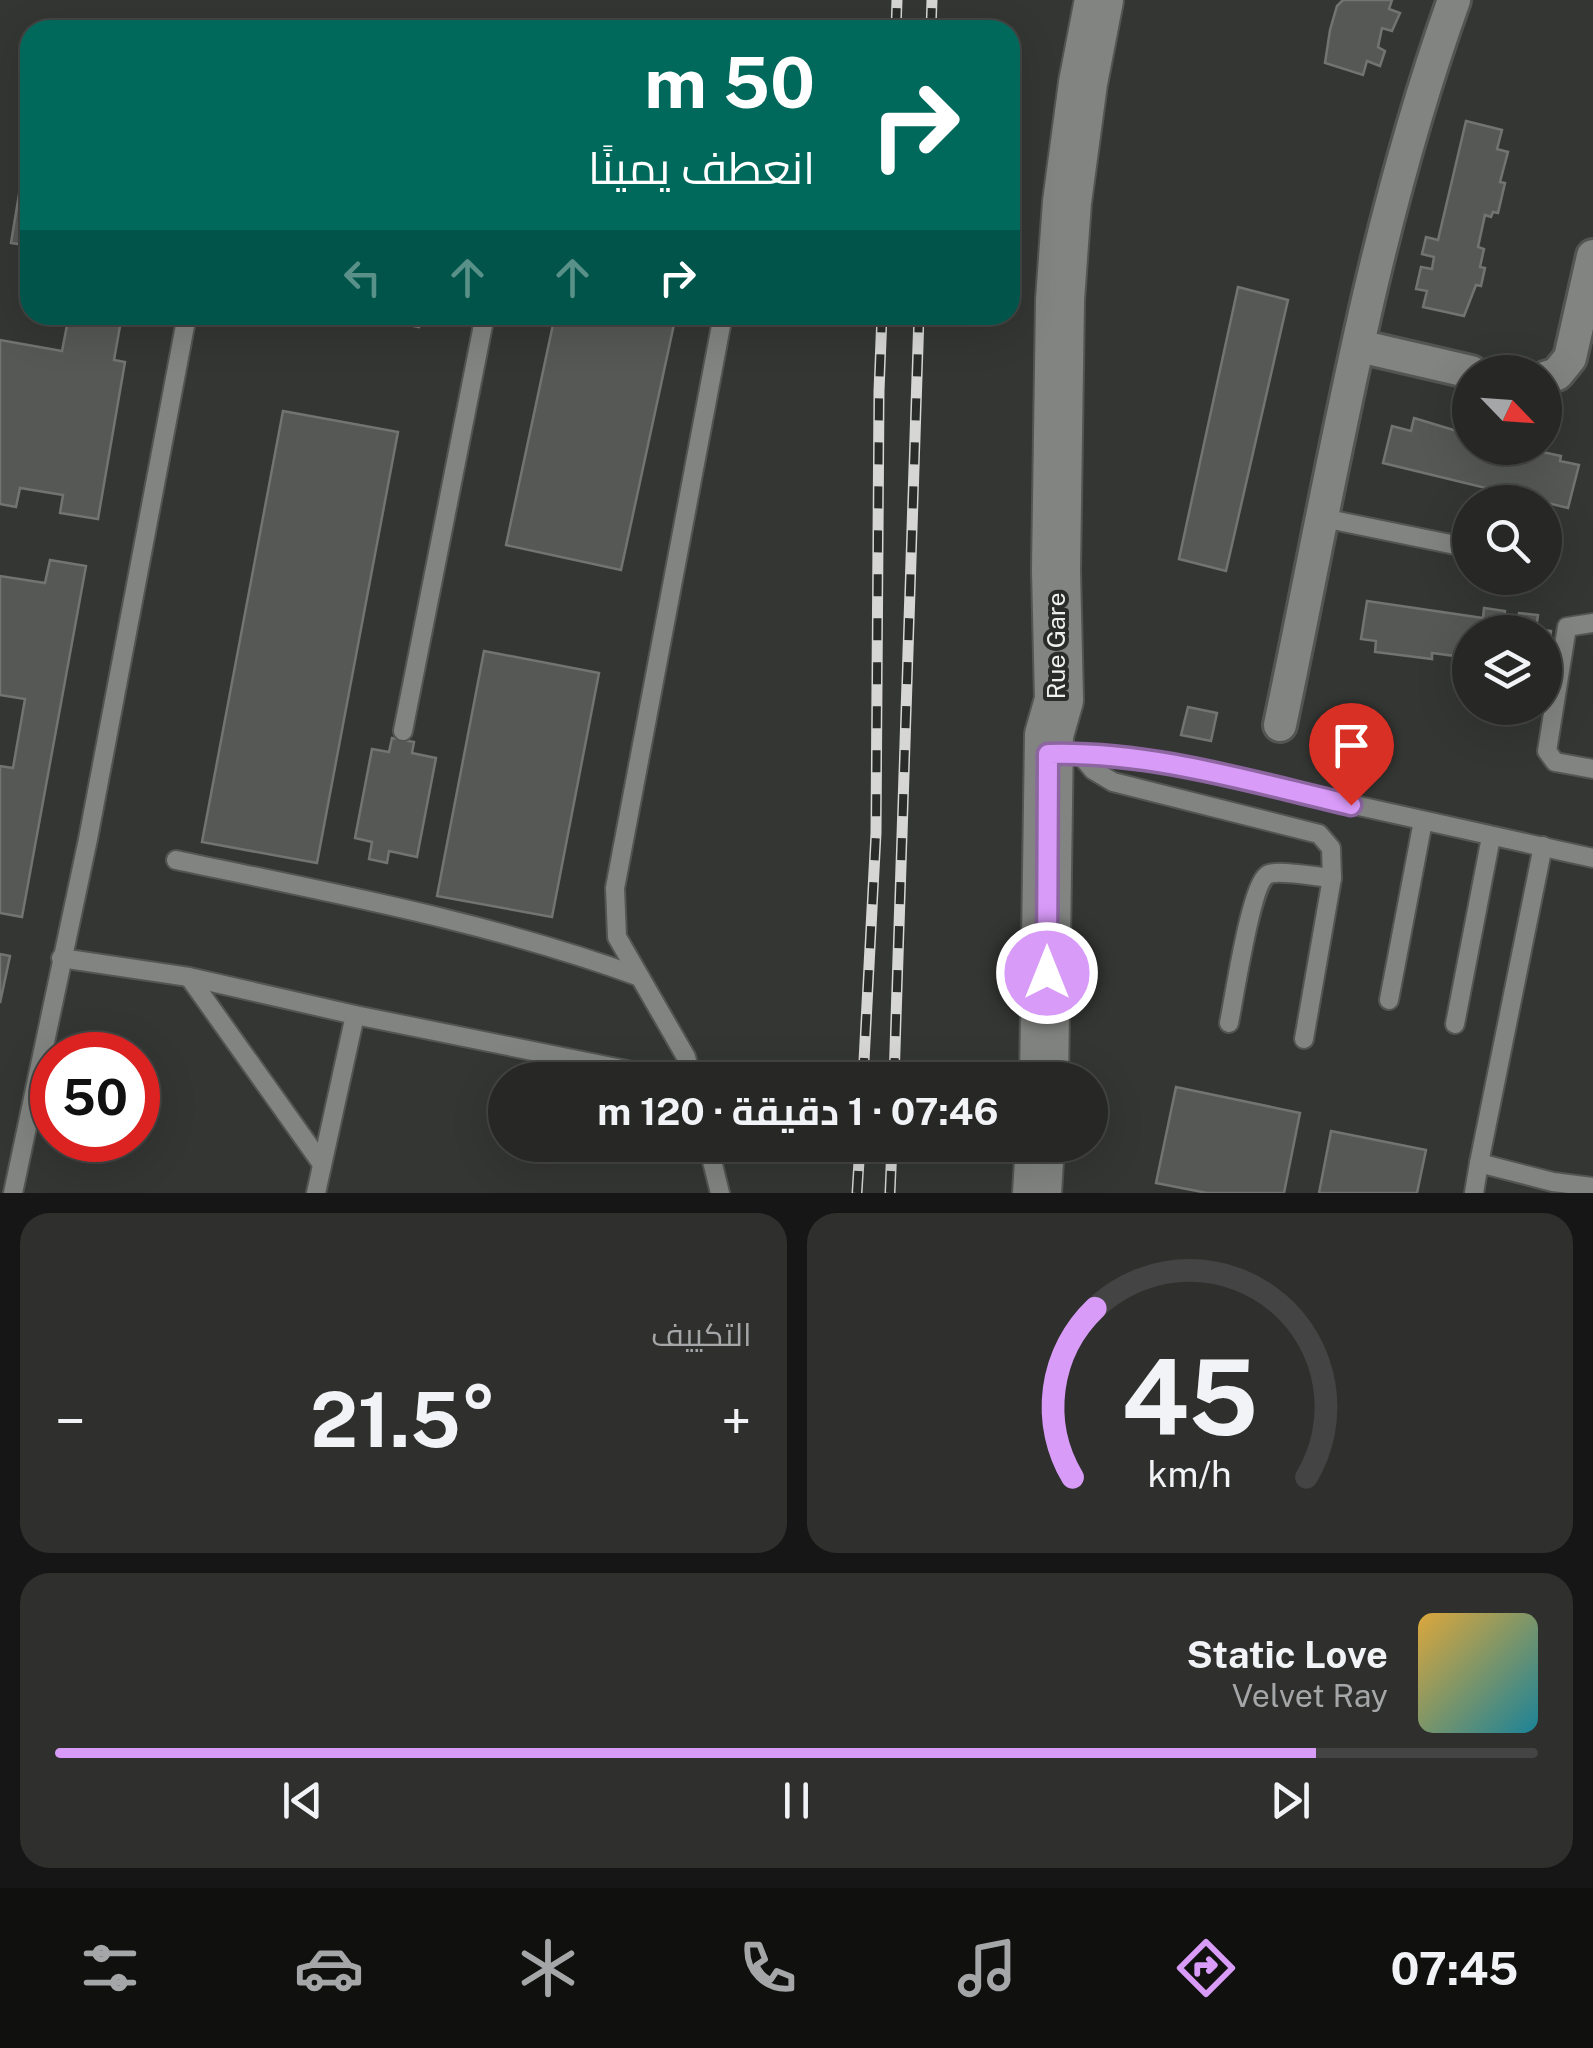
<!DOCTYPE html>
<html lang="ar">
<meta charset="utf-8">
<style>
:root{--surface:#272826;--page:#2f302e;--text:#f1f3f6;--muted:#a4a6a7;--line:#434443;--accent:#d89bf8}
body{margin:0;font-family:"Public Sans",Cairo,sans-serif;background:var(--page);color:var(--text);direction:rtl;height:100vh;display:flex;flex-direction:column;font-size:38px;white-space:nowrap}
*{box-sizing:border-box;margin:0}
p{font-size:32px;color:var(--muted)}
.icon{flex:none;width:55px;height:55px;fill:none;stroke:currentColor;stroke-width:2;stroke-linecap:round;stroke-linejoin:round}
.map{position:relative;height:1193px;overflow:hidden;direction:ltr}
.details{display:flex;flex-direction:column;gap:20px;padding:20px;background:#151615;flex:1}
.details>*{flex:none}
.hud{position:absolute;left:20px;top:20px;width:1000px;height:305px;border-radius:30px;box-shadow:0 10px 40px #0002,0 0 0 2px var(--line);direction:rtl;background:#00695c;color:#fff;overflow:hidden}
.needle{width:65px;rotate:115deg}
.buttons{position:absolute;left:1452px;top:355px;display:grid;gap:20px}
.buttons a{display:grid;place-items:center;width:110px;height:110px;border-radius:50%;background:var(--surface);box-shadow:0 10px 40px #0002,0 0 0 2px var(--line);font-size:50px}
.speed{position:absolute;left:30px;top:1032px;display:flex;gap:20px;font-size:50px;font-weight:700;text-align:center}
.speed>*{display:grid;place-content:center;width:130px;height:130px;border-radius:50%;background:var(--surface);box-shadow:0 10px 40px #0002,0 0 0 2px var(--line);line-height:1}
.speed .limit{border:15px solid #d22;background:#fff;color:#111}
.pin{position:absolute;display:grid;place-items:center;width:85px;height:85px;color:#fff;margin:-102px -42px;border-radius:50% 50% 50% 0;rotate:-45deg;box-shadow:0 0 10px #0007}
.pin .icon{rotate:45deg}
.me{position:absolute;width:110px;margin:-55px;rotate:0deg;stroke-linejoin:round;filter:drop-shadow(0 0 8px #0008)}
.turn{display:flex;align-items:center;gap:35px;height:210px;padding:0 40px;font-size:45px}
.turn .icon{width:130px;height:130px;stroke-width:2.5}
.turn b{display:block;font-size:70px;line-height:85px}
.lanes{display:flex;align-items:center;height:95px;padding:0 40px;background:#0003;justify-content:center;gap:50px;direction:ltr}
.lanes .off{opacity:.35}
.big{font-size:75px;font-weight:700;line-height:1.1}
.details .tile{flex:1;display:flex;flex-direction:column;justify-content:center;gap:15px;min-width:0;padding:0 35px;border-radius:30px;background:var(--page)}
.details .dial{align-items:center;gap:0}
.dial svg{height:260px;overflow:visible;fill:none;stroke:var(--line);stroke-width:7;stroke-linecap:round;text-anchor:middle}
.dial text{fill:var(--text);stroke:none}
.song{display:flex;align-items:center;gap:30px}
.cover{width:120px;height:120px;border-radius:15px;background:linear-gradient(135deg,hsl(40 70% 55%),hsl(190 70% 35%))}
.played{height:10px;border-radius:5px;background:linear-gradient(90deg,var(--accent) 85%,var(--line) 85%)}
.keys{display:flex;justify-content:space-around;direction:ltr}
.heat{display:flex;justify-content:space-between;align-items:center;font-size:55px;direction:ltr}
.details .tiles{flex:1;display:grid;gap:20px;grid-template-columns:1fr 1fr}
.tile:last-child{grid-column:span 2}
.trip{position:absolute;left:488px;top:1062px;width:620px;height:100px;border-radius:50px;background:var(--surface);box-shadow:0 10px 40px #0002,0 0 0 2px var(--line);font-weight:700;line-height:100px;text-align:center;direction:rtl}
.dock{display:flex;height:160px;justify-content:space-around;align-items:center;background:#10100f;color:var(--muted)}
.dock .icon{width:70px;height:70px}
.dock .on{color:var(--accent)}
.dock b{font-size:45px;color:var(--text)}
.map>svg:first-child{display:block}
.building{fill:#565855;stroke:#727471;stroke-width:2.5}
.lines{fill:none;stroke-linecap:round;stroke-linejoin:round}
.lane-casing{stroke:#535552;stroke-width:22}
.street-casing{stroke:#535552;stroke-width:38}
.secondary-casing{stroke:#535552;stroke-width:52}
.lane{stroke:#828481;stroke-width:18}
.street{stroke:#828481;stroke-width:32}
.secondary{stroke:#828481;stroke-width:48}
.rail-casing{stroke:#d6d7d5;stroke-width:11}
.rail{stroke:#2a2c29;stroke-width:8;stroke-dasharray:22;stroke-linecap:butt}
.route-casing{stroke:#8c65a1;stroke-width:25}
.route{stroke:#d89bf8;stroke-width:18}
.labels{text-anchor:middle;stroke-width:8;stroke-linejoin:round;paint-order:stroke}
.street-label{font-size:25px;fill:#f0f1ef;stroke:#2a2c29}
</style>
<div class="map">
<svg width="1593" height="1193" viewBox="0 0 1593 1193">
<rect width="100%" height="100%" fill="#343633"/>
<g class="building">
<polygon points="1343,0 1392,0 1389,9 1400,13 1392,31 1382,28 1378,47 1385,51 1380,66 1367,61 1363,75 1325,63 1330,30 1337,6"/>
<polygon points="1466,121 1502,130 1497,149 1508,152 1500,182 1505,183 1498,213 1493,212 1491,217 1485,215 1478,247 1484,249 1480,267 1485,268 1481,286 1476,285 1464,316 1423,307 1427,291 1416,289 1421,267 1432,269 1434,257 1422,254 1426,237 1438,240"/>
<polygon points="26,152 30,153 30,246 11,243"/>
<polygon points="1238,287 1288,300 1226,571 1179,559"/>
<polygon points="69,315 122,315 114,360 125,362 98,519 60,513 63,495 20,488 16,507 0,504 0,340 62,351"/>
<polygon points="355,315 421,315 419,327"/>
<polygon points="555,315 676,315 621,570 506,545"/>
<polygon points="283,411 398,432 317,863 202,842"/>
<polygon points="1414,418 1470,435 1470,448 1509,451 1510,448 1524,448 1561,456 1560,461 1579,465 1568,508 1383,463 1392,426 1411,431"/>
<polygon points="50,560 86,566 22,917 0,913 0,766 13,768 25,699 0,695 0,576 45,583"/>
<polygon points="1367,601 1483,618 1484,608 1505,611 1503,623 1517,625 1519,613 1538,615 1536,629 1551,631 1545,674 1545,632 1470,632 1470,658 1432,653 1432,659 1375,652 1376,641 1361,639"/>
<polygon points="484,651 599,673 552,917 437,896"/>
<polygon points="1188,707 1217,713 1211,741 1181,735"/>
<polygon points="392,738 414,742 412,753 436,758 417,857 389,851 387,863 369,859 372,842 355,838 372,749 389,752"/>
<polygon points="0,954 10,956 0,1003"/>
<polygon points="1176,1087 1300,1113 1284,1193 1207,1193 1156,1183"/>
<polygon points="1331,1131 1426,1150 1417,1193 1319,1193"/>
</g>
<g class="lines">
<defs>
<g id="lane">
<polyline points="1323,518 1470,548"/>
<polyline points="1593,623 1567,627 1547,751 1555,762 1593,769"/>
<polyline points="403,731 485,315"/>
<polyline points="1079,753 1093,770 1113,782 1319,834 1331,848 1332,878 1304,1039"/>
<polyline points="1049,755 1079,753 1170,764 1593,858"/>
<path d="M176,860C332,893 490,922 640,977"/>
<polyline points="61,958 189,977 355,1015 676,1080"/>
<polyline points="189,977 322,1164"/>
<polyline points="1389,1000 1423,821"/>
<path d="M1229,1023C1234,1000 1251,880 1269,874C1282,870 1317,877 1332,878"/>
<polyline points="1455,1024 1491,837"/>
<polyline points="692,1080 686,1057 617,937 615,888 723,315"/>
<polyline points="708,1145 720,1193"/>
<polyline points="1479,1163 1543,846"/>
<polyline points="13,1193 88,839 187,315"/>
<polyline points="316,1193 355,1015"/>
<polyline points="1474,1193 1479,1163 1553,1182 1593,1187"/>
</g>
<g id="street">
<polyline points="1359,346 1471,372"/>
<polyline points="1545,378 1557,374 1570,358 1593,256"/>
<path d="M1280,725C1331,483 1370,233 1454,0"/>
</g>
<g id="secondary">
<polyline points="1044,1080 1049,735 1059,700 1056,570 1060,300 1067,202 1083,83 1099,0"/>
<polyline points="1037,1193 1040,1145"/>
</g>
</defs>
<use href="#lane" class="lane-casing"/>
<use href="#street" class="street-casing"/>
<use href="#secondary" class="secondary-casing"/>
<use href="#lane" class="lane"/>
<use href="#street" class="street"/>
<use href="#secondary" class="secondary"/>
<defs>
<g id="rail">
<polyline points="896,30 897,0"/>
<polyline points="931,30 932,0"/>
<polyline points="863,1080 876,833 879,391 882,315"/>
<polyline points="894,1080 919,315"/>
<polyline points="857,1193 860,1145"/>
<polyline points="890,1193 892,1145"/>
</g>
</defs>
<use href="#rail" class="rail-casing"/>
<use href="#rail" class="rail"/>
</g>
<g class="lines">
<defs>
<path id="route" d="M1047,973L1048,754C1150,751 1252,782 1351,805"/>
</defs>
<use href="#route" class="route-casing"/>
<use href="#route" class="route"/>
</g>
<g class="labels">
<g class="street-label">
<text transform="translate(1056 646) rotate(-90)" y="9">Rue Gare</text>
</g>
</g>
</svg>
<div class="buttons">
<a><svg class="needle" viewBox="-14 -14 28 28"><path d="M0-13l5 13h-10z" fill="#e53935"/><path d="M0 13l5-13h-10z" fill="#a4a6a7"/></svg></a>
<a><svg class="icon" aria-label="search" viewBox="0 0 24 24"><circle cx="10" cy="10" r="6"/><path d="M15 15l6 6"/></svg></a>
<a><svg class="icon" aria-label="layers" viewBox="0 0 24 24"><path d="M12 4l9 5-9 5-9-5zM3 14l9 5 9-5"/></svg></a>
</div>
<div class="speed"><div class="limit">50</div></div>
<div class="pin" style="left:1351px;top:805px;background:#d93025"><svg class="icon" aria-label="arrive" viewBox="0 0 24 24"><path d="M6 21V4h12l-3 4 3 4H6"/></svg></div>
<svg class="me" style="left:1047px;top:973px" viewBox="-20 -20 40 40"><circle r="17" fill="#d89bf8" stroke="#fff" stroke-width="3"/><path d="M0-11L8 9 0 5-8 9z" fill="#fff"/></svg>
<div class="trip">07:46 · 1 دقيقة · 120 m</div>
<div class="hud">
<div class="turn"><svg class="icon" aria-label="right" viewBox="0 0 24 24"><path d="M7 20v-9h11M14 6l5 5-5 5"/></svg><div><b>50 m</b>انعطف يمينًا</div></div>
<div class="lanes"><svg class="icon off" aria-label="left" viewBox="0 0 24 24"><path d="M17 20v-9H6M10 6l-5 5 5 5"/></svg><svg class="icon off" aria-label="ahead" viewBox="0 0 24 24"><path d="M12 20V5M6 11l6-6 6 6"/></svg><svg class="icon off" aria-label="ahead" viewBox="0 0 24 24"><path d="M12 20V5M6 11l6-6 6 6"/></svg><svg class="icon" aria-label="right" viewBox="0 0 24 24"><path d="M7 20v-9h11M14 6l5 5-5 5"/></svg></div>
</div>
</div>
<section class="details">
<div class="tiles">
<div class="tile dial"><svg viewBox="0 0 100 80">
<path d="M14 69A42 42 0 1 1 86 69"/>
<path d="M14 69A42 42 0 0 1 21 17" stroke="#d89bf8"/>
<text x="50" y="56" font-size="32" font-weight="700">45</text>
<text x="50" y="72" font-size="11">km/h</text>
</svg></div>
<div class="tile"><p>التكييف</p>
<div class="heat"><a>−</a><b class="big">21.5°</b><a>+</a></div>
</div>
<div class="tile">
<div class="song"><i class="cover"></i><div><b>Static Love</b><p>Velvet Ray</p></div></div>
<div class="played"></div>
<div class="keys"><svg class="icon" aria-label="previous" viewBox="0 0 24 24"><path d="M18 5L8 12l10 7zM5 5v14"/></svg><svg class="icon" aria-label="pause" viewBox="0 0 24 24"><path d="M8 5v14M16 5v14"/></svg><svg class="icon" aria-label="next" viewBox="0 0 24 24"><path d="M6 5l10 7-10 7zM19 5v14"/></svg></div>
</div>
</div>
</section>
<nav class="dock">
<b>07:45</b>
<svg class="icon on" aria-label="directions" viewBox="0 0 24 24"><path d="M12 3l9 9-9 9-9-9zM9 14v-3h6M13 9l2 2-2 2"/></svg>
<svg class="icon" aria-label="music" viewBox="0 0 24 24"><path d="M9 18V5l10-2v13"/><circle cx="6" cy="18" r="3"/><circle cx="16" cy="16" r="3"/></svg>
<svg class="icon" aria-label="phone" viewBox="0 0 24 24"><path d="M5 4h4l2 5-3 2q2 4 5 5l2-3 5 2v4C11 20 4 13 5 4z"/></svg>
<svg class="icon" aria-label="climate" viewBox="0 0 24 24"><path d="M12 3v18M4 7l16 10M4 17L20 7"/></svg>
<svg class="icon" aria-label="car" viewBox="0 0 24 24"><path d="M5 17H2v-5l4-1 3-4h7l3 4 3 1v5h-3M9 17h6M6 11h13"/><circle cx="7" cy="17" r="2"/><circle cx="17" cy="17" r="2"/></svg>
<svg class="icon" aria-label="filters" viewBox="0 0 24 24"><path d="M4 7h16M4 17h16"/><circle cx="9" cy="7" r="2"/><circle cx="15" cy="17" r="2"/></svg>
</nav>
